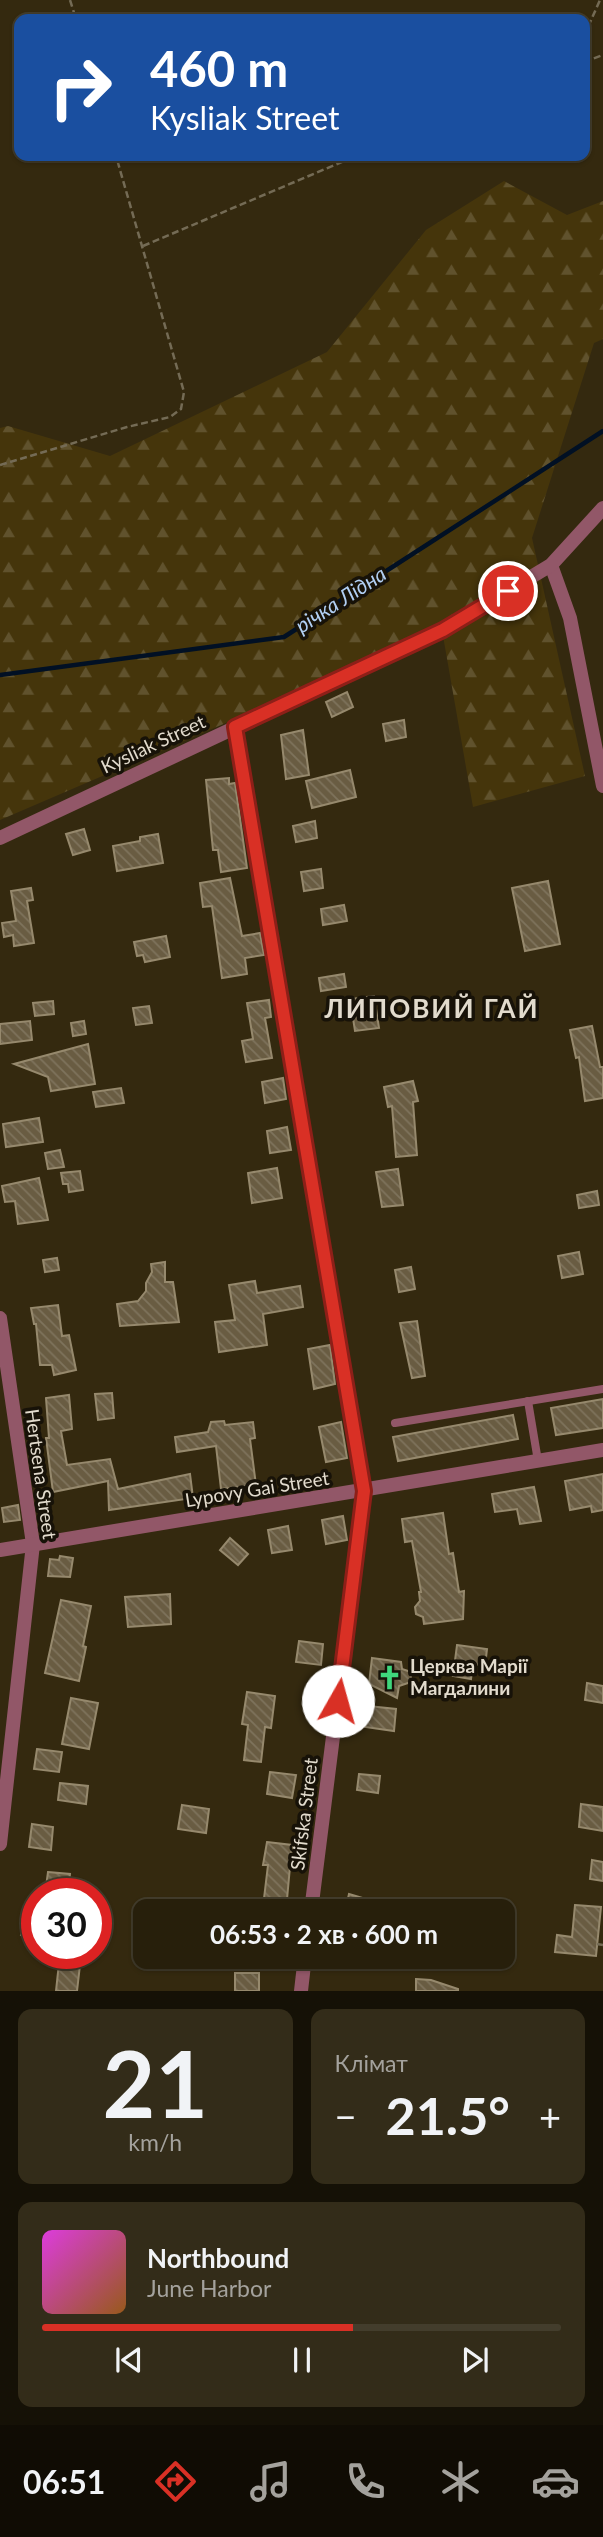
<!DOCTYPE html>
<html lang="uk">
<meta charset="utf-8">
<style>
:root{--surface:#271f0b;--page:#332c19;--text:#f1f3f6;--muted:#a4a29d;--line:#433d2c;--accent:#d93025}
body{margin:0;font-family:Lato,sans-serif;background:var(--page);color:var(--text);height:100vh;display:flex;flex-direction:column;font-size:26px;white-space:nowrap}
*{box-sizing:border-box;margin:0}
p{font-size:23px;color:var(--muted)}
.icon{flex:none;width:38px;height:38px;fill:none;stroke:currentColor;stroke-width:2;stroke-linecap:round;stroke-linejoin:round}
.map{position:relative;height:1991px;overflow:hidden}
.panel{display:flex;flex-direction:column;gap:18px;padding:18px;background:#151106;flex:1}
.panel>*{flex:none}
.top-card{position:absolute;left:14px;top:14px;width:576px;height:147px;border-radius:14px;box-shadow:0 2px 5px #0004,0 0 0 2px var(--line);background:#1a4fa0;color:#fff;overflow:hidden}
.speed{position:absolute;left:21px;top:1878px;display:flex;gap:14px;font-size:35px;font-weight:700;text-align:center}
.speed>*{display:grid;place-content:center;width:91px;height:91px;border-radius:50%;background:var(--surface);box-shadow:0 2px 5px #0004,0 0 0 2px var(--line);line-height:1}
.speed .limit{border:10px solid #d22;background:#fff;color:#111}
.pin{position:absolute;display:grid;place-items:center;width:60px;height:60px;color:#fff;margin:-30px;border:4px solid #fff;border-radius:50%;box-shadow:0 2px 7px #0007}
.me{position:absolute;width:77px;margin:-38px;rotate:7deg;stroke-linejoin:round;filter:drop-shadow(0 0 5px #0008)}
.turn{display:flex;align-items:center;gap:24px;height:147px;padding:0 21px;font-size:32px}
.turn .icon{width:91px;height:91px;stroke-width:2.5}
.turn b{display:block;font-size:49px;line-height:60px}
.big{font-size:52px;font-weight:700;line-height:1.1}
.panel .tile{flex:1;display:flex;flex-direction:column;justify-content:center;gap:10px;min-width:0;padding:0 24px;border-radius:14px;background:var(--page)}
.panel .dial{align-items:center;gap:0}
.dial b{font-size:91px;line-height:1}
.song{display:flex;align-items:center;gap:21px}
.cover{width:84px;height:84px;border-radius:10px;background:linear-gradient(135deg,hsl(300 70% 55%),hsl(30 70% 35%))}
.played{height:7px;border-radius:4px;background:linear-gradient(90deg,var(--accent) 60%,var(--line) 60%)}
.keys{display:flex;justify-content:space-around;direction:ltr}
.heat{display:flex;justify-content:space-between;align-items:center;font-size:38px;direction:ltr}
.panel .tiles{flex:1;display:grid;gap:18px;grid-template-columns:1fr 1fr}
.tile:last-child{grid-column:span 2}
.trip{position:absolute;left:133px;top:1899px;width:382px;height:70px;border-radius:14px;background:var(--surface);box-shadow:0 2px 5px #0004,0 0 0 2px var(--line);font-weight:700;line-height:70px;text-align:center}
.tab-bar{display:flex;height:112px;justify-content:space-around;align-items:center;background:#100c04;color:var(--muted)}
.tab-bar .icon{width:49px;height:49px}
.tab-bar .active{color:var(--accent)}
.tab-bar b{font-size:32px;color:var(--text)}
.map>svg:first-child{display:block}
.forest{fill:url(#forest-firs)}
.lines{fill:none;stroke-linecap:round;stroke-linejoin:round}
.stream{stroke:#011024;stroke-width:4.5}
.building{fill:url(#building-back-hatch);stroke:#96896d;stroke-width:2}
.path{stroke:#746b55;stroke-width:2.5;stroke-dasharray:7 3.5;stroke-linecap:butt}
.service{stroke:#925768;stroke-width:8}
.minor{stroke:#925768;stroke-width:14}
.route-casing{stroke:#8d1f18;stroke-width:18}
.route{stroke:#d93025;stroke-width:12}
.labels{text-anchor:middle;stroke-width:7;stroke-linejoin:round;paint-order:stroke}
.street-label{font-size:19px;fill:#e2dbcd;stroke:#171208}
.poi-label{font-size:19px;font-weight:bold;fill:#e2dbcd;stroke:#171208;text-anchor:start}
.water-label{font-size:21px;font-style:italic;fill:#b1cff3;stroke:#171208}
.district-label{font-size:26px;font-weight:bold;letter-spacing:2px;fill:#e2dbcd;stroke:#171208}
</style>
<div class="map">
<svg width="603" height="1991" viewBox="0 0 603 1991">
<defs>
<pattern id="forest-firs" width="22" height="20" patternUnits="userSpaceOnUse" patternTransform="scale(1.75)"><rect width="22" height="20" fill="#45350b"/><path d="M5 1l3.5 6h-7zM16 11l3.5 6h-7z" fill="#60522d"/></pattern>
<pattern id="building-back-hatch" width="6" height="6" patternUnits="userSpaceOnUse" patternTransform="scale(1.75)"><rect width="6" height="6" fill="#695c42"/><path d="M-1 5l2 2M0 0l6 6M5-1l2 2" fill="none" stroke="#7e735c"/></pattern>
</defs>
<rect width="100%" height="100%" fill="#34290f"/>
<polygon class="forest" points="504,181 567,215 603,201 603,339 594,343 532,538 585,776 473,807 442,630 0,820 0,428 8,426 110,456 327,352 426,230"/>
<g class="lines">
<polyline class="stream" points="0,675 284,637 603,431"/>
</g>
<g class="building">
<polygon points="347,692 353,707 332,717 326,702"/>
<polygon points="404,720 406,737 386,741 383,724"/>
<polygon points="303,730 309,775 286,779 281,735"/>
<polygon points="350,770 356,797 312,808 306,781"/>
<polygon points="229,778 229,784 235,783 247,868 221,872 218,850 213,850 206,780"/>
<polygon points="315,821 317,838 296,842 293,826"/>
<polygon points="84,829 90,850 73,855 66,834"/>
<polygon points="158,834 163,863 117,871 113,846 140,841 140,837"/>
<polygon points="321,869 323,888 304,891 301,872"/>
<polygon points="230,878 242,936 260,933 264,955 245,958 247,974 222,978 212,906 203,907 200,883"/>
<polygon points="548,881 560,944 525,951 512,888"/>
<polygon points="31,888 33,900 27,901 34,943 14,946 13,935 4,937 2,923 16,921 11,891"/>
<polygon points="344,905 347,921 323,925 321,909"/>
<polygon points="166,936 170,957 145,962 143,955 137,956 134,942"/>
<polygon points="344,974 346,987 321,991 319,978"/>
<polygon points="374,996 379,1028 355,1031 350,999"/>
<polygon points="269,1000 271,1017 265,1018 272,1058 246,1062 242,1041 253,1039 247,1003"/>
<polygon points="53,1001 54,1014 35,1016 33,1003"/>
<polygon points="149,1006 152,1023 136,1025 133,1008"/>
<polygon points="30,1021 32,1040 0,1044 0,1024"/>
<polygon points="84,1021 86,1034 73,1036 71,1023"/>
<polygon points="592,1026 600,1067 603,1067 603,1098 585,1101 579,1057 576,1058 570,1030"/>
<polygon points="88,1044 95,1084 51,1091 48,1077 14,1064"/>
<polygon points="283,1078 286,1099 265,1103 262,1082"/>
<polygon points="413,1081 418,1101 413,1102 417,1155 396,1157 392,1106 388,1107 384,1087"/>
<polygon points="121,1088 124,1103 96,1107 93,1092"/>
<polygon points="39,1118 43,1142 6,1147 3,1124"/>
<polygon points="287,1127 291,1150 270,1153 267,1131"/>
<polygon points="60,1150 64,1167 48,1169 45,1153"/>
<polygon points="277,1168 282,1198 252,1203 248,1173"/>
<polygon points="398,1169 403,1205 382,1207 376,1172"/>
<polygon points="80,1171 83,1190 69,1192 68,1184 63,1184 61,1173"/>
<polygon points="39,1178 48,1220 18,1224 15,1201 5,1202 2,1186"/>
<polygon points="597,1191 599,1205 579,1208 577,1195"/>
<polygon points="579,1252 583,1274 562,1278 558,1256"/>
<polygon points="57,1258 59,1270 45,1272 43,1260"/>
<polygon points="165,1262 165,1282 173,1282 179,1322 120,1326 117,1304 138,1301 146,1291 146,1283 152,1272 151,1264"/>
<polygon points="411,1267 415,1289 399,1292 395,1270"/>
<polygon points="255,1281 257,1293 300,1286 303,1307 263,1314 267,1345 219,1352 215,1322 235,1320 229,1285"/>
<polygon points="58,1305 62,1336 69,1335 76,1370 54,1375 52,1365 40,1365 36,1324 34,1324 31,1308"/>
<polygon points="417,1321 425,1376 412,1378 400,1323"/>
<polygon points="330,1345 335,1384 314,1389 308,1349"/>
<polygon points="112,1393 114,1418 98,1420 95,1394"/>
<polygon points="69,1395 72,1429 61,1431 67,1465 110,1459 118,1489 190,1474 193,1498 109,1510 108,1481 53,1492 46,1438 49,1438 46,1398"/>
<polygon points="603,1399 603,1428 556,1435 551,1408"/>
<polygon points="513,1415 518,1439 398,1461 393,1437"/>
<polygon points="224,1421 225,1425 253,1422 255,1438 250,1439 256,1485 221,1489 216,1446 177,1452 175,1437 208,1432 211,1422"/>
<polygon points="341,1422 347,1458 326,1462 319,1427"/>
<polygon points="603,1474 603,1510 592,1512 591,1506 570,1510 565,1481"/>
<polygon points="534,1487 541,1521 520,1524 517,1509 495,1512 492,1494"/>
<polygon points="18,1505 20,1520 4,1522 2,1508"/>
<polygon points="443,1513 449,1554 453,1553 459,1592 464,1591 463,1619 424,1624 423,1617 416,1614 415,1607 420,1601 419,1592 421,1592 412,1541 405,1542 402,1519"/>
<polygon points="343,1516 347,1540 326,1544 322,1520"/>
<polygon points="288,1526 292,1550 272,1553 268,1530"/>
<polygon points="230,1538 248,1554 238,1565 220,1550"/>
<polygon points="60,1556 73,1558 70,1577 48,1576 50,1559 59,1560"/>
<polygon points="170,1594 171,1624 128,1627 125,1597"/>
<polygon points="61,1600 91,1606 83,1646 86,1647 79,1681 45,1673"/>
<polygon points="299,1641 323,1644 321,1665 296,1662"/>
<polygon points="457,1645 487,1649 485,1666 473,1664 471,1679 453,1676"/>
<polygon points="372,1658 401,1662 402,1669 411,1672 411,1682 399,1686 397,1698 369,1684"/>
<polygon points="587,1683 603,1686 603,1703 585,1700"/>
<polygon points="247,1692 275,1696 271,1728 265,1727 261,1762 244,1760 248,1725 242,1724"/>
<polygon points="71,1698 98,1703 89,1749 62,1744"/>
<polygon points="368,1706 396,1709 394,1731 365,1727"/>
<polygon points="37,1749 62,1752 59,1772 34,1769"/>
<polygon points="270,1772 296,1775 292,1798 267,1794"/>
<polygon points="359,1774 380,1776 378,1793 357,1790"/>
<polygon points="60,1783 88,1786 86,1804 58,1800"/>
<polygon points="581,1804 603,1807 603,1831 579,1827"/>
<polygon points="182,1805 209,1809 206,1833 178,1829"/>
<polygon points="32,1824 53,1827 51,1850 29,1847"/>
<polygon points="267,1842 292,1845 286,1910 263,1907 268,1865 263,1865"/>
<polygon points="592,1860 603,1862 603,1881 590,1879"/>
<polygon points="48,1872 70,1874 68,1894 45,1894"/>
<polygon points="349,1894 396,1908 395,1911 345,1911"/>
<polygon points="575,1905 601,1907 596,1956 555,1952 557,1935 572,1937"/>
<polygon points="23,1913 37,1914 37,1936 21,1935"/>
<polygon points="59,1963 80,1965 77,1991 56,1991"/>
<rect x="235" y="1973" width="24" height="18"/>
<polygon points="416,1979 431,1980 458,1989 458,1991 416,1991"/>
</g>
<g class="lines">
<g class="path">
<polyline points="70,0 76,19"/>
<polyline points="584,36 600,0"/>
<polyline points="584,62 603,55"/>
<polyline points="143,246 356,156"/>
<polyline points="0,465 127,427 170,417 181,409 184,392 116,156"/>
<polyline points="597,1944 603,1945"/>
</g>
<g class="service">
<polyline points="528,1401 538,1461"/>
<polyline points="395,1423 603,1389"/>
</g>
<g class="minor">
<polyline points="551,565 570,618 603,786"/>
<polyline points="235,728 364,1491 311,1911"/>
<polyline points="0,838 443,630 551,565 603,508"/>
<polyline points="0,1318 33,1544 0,1844"/>
<polyline points="0,1550 603,1450"/>
<polyline points="301,1991 305,1956"/>
</g>
</g>
<g class="lines">
<defs>
<polyline id="route" points="338,1701 364,1491 235,727 443,630 508,591"/>
</defs>
<use href="#route" class="route-casing"/>
<use href="#route" class="route"/>
</g>
<defs>
<symbol id="church-bare" viewBox="-9 -9 18 18"><path d="M-1.2-6h2.4v3.5h3.3v2.4h-3.3V6h-2.4V-.1h-3.3v-2.4h3.3Z" fill="#3fd77d" stroke="#171208" stroke-width="2.5" paint-order="stroke"/></symbol>
</defs>
<g fill-rule="evenodd">
<use href="#church-bare" x="372" y="1660" width="35" height="35"/>
</g>
<g class="labels">
<g class="street-label">
<text transform="translate(153 744) rotate(-25)" y="7">Kysliak Street</text>
<text transform="translate(41 1474) rotate(82)" y="7">Hertsena Street</text>
<text transform="translate(257 1489) rotate(-9)" y="7">Lypovy Gai Street</text>
<text transform="translate(304 1814) rotate(-83)" y="7">Skifska Street</text>
</g>
<g class="poi-label">
<text x="410" y="1673">Церква Марії<tspan x="410" dy="22">Магдалини</tspan></text>
</g>
<g class="water-label">
<text transform="translate(341 600) rotate(-33)" y="7">річка Лідна</text>
</g>
<g class="district-label">
<text x="432" y="1018">ЛИПОВИЙ ГАЙ</text>
</g>
</g>
</svg>
<div class="speed"><div class="limit">30</div></div>
<div class="pin" style="left:508px;top:591px;background:#d93025"><svg class="icon" aria-label="arrive" viewBox="0 0 24 24"><path d="M6 21V4h12l-3 4 3 4H6"/></svg></div>
<svg class="me" style="left:338px;top:1701px" viewBox="-20 -20 40 40"><circle r="19" fill="#fff"/><path d="M0-13L10 11 0 6-10 11z" fill="#d93025"/></svg>
<div class="trip">06:53 · 2 хв · 600 m</div>
<div class="top-card">
<div class="turn"><svg class="icon" aria-label="right" viewBox="0 0 24 24"><path d="M7 20v-9h11M14 6l5 5-5 5"/></svg><div><b>460 m</b>Kysliak Street</div></div>
</div>
</div>
<section class="panel">
<div class="tiles">
<div class="tile dial"><b>21</b><p>km/h</p></div>
<div class="tile"><p>Клімат</p>
<div class="heat"><a>−</a><b class="big">21.5°</b><a>+</a></div>
</div>
<div class="tile">
<div class="song"><i class="cover"></i><div><b>Northbound</b><p>June Harbor</p></div></div>
<div class="played"></div>
<div class="keys"><svg class="icon" aria-label="previous" viewBox="0 0 24 24"><path d="M18 5L8 12l10 7zM5 5v14"/></svg><svg class="icon" aria-label="pause" viewBox="0 0 24 24"><path d="M8 5v14M16 5v14"/></svg><svg class="icon" aria-label="next" viewBox="0 0 24 24"><path d="M6 5l10 7-10 7zM19 5v14"/></svg></div>
</div>
</div>
</section>
<nav class="tab-bar">
<b>06:51</b>
<svg class="icon active" aria-label="directions" viewBox="0 0 24 24"><path d="M12 3l9 9-9 9-9-9zM9 14v-3h6M13 9l2 2-2 2"/></svg>
<svg class="icon" aria-label="music" viewBox="0 0 24 24"><path d="M9 18V5l10-2v13"/><circle cx="6" cy="18" r="3"/><circle cx="16" cy="16" r="3"/></svg>
<svg class="icon" aria-label="phone" viewBox="0 0 24 24"><path d="M5 4h4l2 5-3 2q2 4 5 5l2-3 5 2v4C11 20 4 13 5 4z"/></svg>
<svg class="icon" aria-label="climate" viewBox="0 0 24 24"><path d="M12 3v18M4 7l16 10M4 17L20 7"/></svg>
<svg class="icon" aria-label="car" viewBox="0 0 24 24"><path d="M5 17H2v-5l4-1 3-4h7l3 4 3 1v5h-3M9 17h6M6 11h13"/><circle cx="7" cy="17" r="2"/><circle cx="17" cy="17" r="2"/></svg>
</nav>
